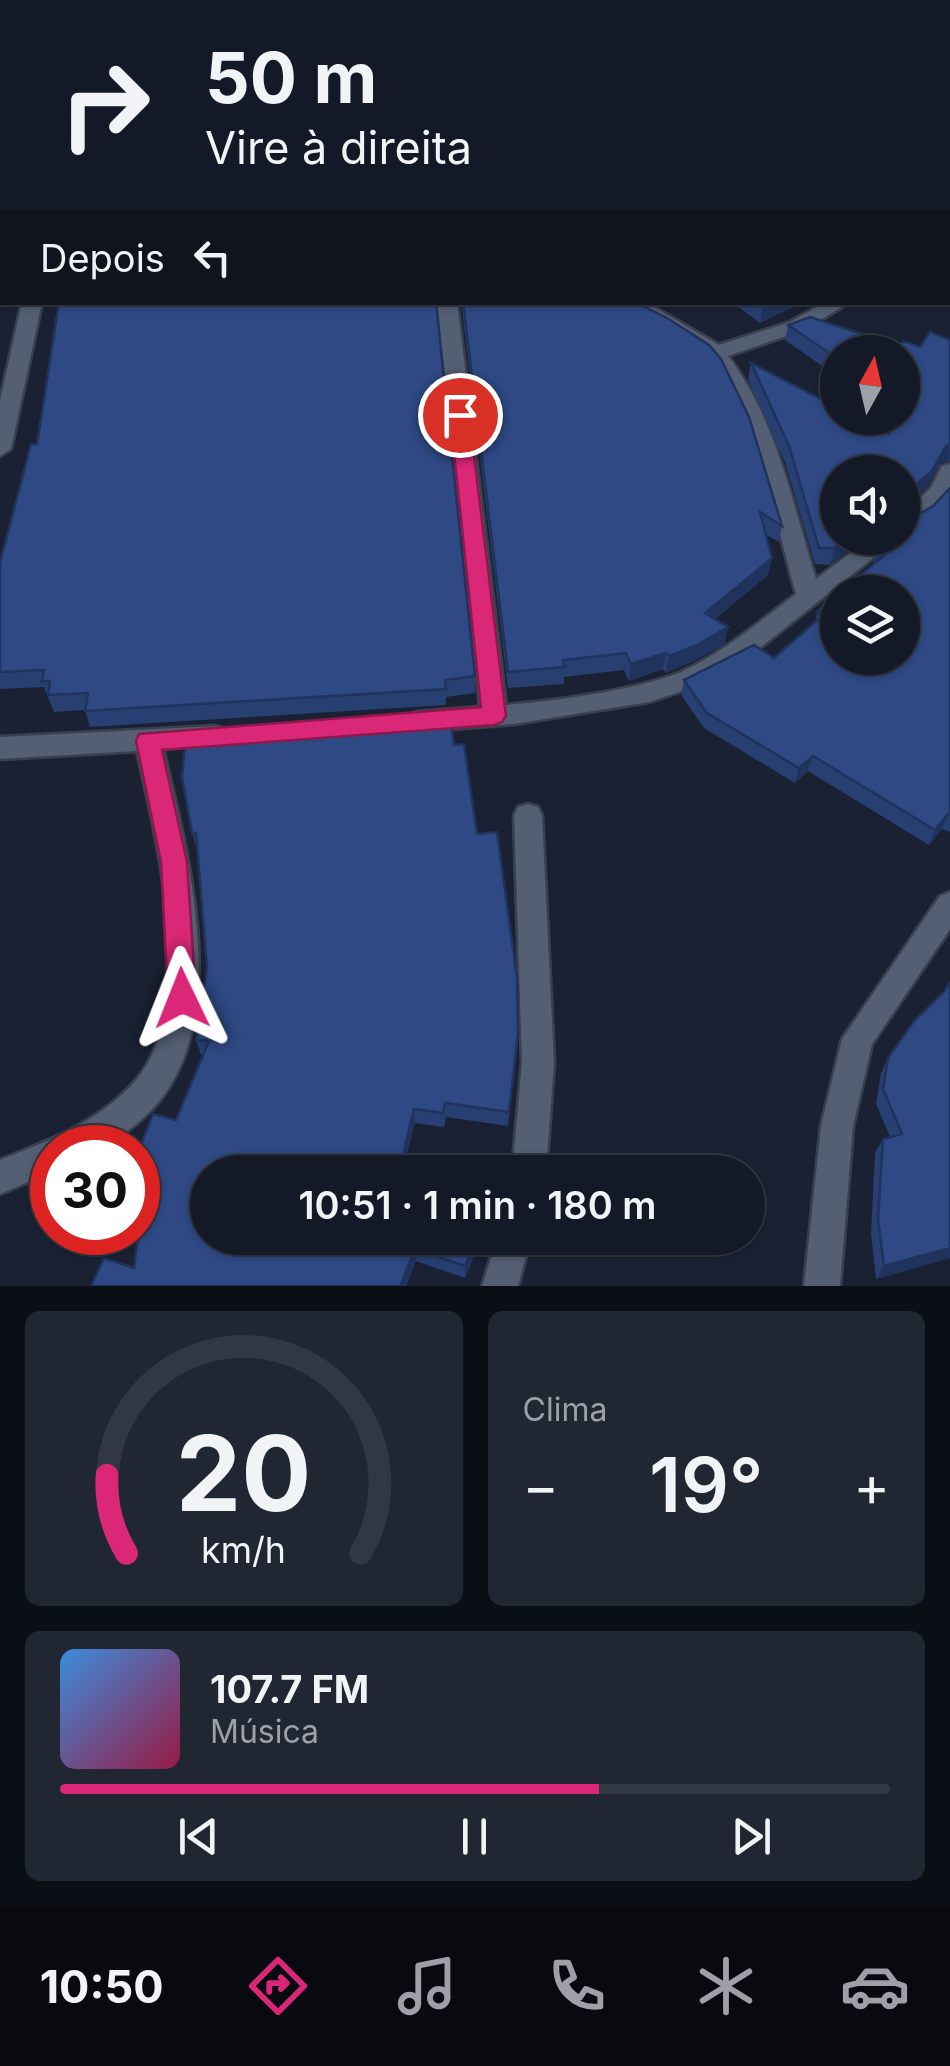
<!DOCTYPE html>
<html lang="pt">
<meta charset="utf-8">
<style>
:root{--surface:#131926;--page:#202632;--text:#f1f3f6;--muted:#9da0a7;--line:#323843;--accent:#db2777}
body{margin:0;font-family:Inter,sans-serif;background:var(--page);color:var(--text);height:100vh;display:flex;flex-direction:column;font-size:38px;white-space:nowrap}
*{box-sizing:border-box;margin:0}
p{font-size:32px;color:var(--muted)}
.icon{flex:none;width:55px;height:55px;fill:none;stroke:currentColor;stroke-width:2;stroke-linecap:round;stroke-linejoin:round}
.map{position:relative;height:1286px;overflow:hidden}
.panel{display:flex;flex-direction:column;gap:25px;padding:25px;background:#0a0e15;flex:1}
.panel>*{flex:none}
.banner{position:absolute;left:0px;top:0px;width:950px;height:305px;box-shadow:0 2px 8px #0004,0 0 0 2px var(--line);background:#131926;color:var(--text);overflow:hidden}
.needle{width:65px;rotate:8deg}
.fabs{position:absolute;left:820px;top:335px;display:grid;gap:20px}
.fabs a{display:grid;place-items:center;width:100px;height:100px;border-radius:50%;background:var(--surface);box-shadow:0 2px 8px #0004,0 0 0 2px var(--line);font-size:50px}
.speed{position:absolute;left:30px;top:1125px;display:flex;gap:20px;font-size:50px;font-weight:700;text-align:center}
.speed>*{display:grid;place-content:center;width:130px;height:130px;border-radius:50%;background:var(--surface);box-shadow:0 2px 8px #0004,0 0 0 2px var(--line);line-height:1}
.speed .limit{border:15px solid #d22;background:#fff;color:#111}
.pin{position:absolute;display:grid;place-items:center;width:85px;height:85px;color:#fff;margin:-42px;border:5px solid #fff;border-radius:50%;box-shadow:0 2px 10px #0007}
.me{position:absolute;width:110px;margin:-55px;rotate:358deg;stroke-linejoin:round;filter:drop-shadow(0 0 8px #0008)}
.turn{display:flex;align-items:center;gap:35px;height:210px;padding:0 40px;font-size:45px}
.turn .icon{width:130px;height:130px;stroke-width:2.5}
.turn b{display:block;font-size:70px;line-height:85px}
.then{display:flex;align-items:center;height:95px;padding:0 40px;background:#0003;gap:20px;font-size:38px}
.big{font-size:75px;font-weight:600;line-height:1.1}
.panel .tile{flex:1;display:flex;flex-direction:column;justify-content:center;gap:15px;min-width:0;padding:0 35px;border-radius:15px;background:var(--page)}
.panel .dial{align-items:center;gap:0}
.dial svg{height:260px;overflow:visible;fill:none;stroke:var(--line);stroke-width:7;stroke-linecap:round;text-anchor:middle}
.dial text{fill:var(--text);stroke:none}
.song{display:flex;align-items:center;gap:30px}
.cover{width:120px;height:120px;border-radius:15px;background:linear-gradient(135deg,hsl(210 70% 55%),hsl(340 70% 35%))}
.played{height:10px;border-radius:5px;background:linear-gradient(90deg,var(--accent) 65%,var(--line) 65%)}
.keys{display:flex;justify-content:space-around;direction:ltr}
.heat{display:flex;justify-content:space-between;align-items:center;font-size:55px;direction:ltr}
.panel .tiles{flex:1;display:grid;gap:25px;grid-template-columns:1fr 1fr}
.tile:last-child{grid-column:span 2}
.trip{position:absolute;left:190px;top:1155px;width:575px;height:100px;border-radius:50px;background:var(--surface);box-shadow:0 2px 8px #0004,0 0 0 2px var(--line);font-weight:600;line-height:100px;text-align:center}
.tabs{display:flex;height:160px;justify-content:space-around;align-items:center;background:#080a0f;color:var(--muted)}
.tabs .icon{width:70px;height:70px}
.tabs .selected{color:var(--accent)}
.tabs b{font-size:45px;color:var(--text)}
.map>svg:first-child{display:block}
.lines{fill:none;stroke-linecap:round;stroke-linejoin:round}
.minor-casing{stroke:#393f4d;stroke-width:5}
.minor{fill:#545f73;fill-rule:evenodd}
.wall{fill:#283f72}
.shaded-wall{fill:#20335c}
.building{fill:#2e4984;stroke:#20335c;stroke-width:2.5}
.route{fill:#db2777;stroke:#8e194d;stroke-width:2.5}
</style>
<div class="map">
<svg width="950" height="1286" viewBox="0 0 950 1286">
<rect width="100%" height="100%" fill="#192133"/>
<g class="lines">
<defs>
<g id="minor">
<polygon points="537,0 552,0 553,2 538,2"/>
<polygon points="731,0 745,0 746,2 732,2"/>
<polygon points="950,241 950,253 948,254 948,242"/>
<polygon points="22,302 42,302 11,449 0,456 0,401"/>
<path d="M437,302H457L506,705C554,701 637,690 681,672C723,653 760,621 796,594C778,532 751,398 706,355C681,331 643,325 620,302H645L719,345L790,322L826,302H850L804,330L728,356C776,418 793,505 816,579L871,538H898L751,655L700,685L649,702L514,724L416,732L407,729L403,722L407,715L416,712L480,707Z"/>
<polygon points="950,464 950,494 925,519 902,533 902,513 930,489 942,466"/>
<path d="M216,726L225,729L229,736L225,743L163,749C188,855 238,1034 143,1118C132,1128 114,1144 99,1148C85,1150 67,1148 52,1148V1172L0,1194V1160C48,1141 100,1122 136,1080C200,1005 156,838 137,751L0,759V737Z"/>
<polygon points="528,804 538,807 542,815 554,1062 546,1172 512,1172 522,1062 514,815 518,807"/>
<polygon points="950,892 950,929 872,1044 853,1126 840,1286 804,1286 821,1126 842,1039 940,896"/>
<polygon points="497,1238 531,1238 518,1286 482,1286"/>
</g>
</defs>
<use href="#minor" class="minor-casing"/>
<use href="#minor" class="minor"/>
</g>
<g class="wall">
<polygon points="554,0 594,0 585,2 555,2"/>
<polygon points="756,0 950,0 950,67 948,67 948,2 756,2"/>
<polygon points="461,302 635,302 782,526 779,542 766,535 772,558 768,575 715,619 725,644 694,661 666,673 663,669 629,681 624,670 564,677 564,684 508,688"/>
<polygon points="732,302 803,302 760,323"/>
<polygon points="788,325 899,346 920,347 950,340 950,461 941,462 927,487 904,506 902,523 902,472 838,538 830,565 815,564 785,462 748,379 751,363 889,434 898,420 894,418 902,418 902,352 838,352 838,377 785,340"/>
<polygon points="37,444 475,676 475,693 446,697 446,705 90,727 85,710 54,712 44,687 0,689 0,563"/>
<polygon points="950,488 950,832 942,829 929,845 808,771 795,783 704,728 681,695 684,680 774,658 815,622 817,612 876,563 873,563 878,547 933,506"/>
<polygon points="454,745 477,834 518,1033 508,1126 446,1117 444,1127 415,1123 208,1238 482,1238 465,1278 416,1261 406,1286 91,1286 134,1268 144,1182 138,1180 138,1152 176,1120 204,1054 201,1054 196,1040 207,967 197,850 192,833"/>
<polygon points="950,982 950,1258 876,1279 871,1233 875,1153 883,1139 890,1137 876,1104 881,1073 888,1058 944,992"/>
</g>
<g class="shaded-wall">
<polygon points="576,0 594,0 576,2"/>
<polygon points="950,215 950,229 948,231 948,217"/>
<polygon points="2,261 2,296 0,306 0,271"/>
<polygon points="771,302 803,302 760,323 763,306"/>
<polygon points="950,445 949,460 941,462 927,487 902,508 904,494 946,446"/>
<polygon points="849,538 865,538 830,565 834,548"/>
<polygon points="772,558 768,575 702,629 705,613"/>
<polygon points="728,627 725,644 694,661 666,673 669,656"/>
<polygon points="666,653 663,669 629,681 631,664"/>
<polygon points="813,756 808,771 795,783 799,768"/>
<polygon points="948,814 942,829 929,845 935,830"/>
<polygon points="414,1109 415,1123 403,1172 399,1172"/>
<polygon points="477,1238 482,1238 465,1278 465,1266"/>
<polygon points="950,1248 950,1258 876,1279 884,1266"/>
<polygon points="415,1249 416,1261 406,1286 400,1286"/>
</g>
<g class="building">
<polygon points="0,0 530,0 527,2 508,1 506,2 2,2 2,261 0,271"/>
<polygon points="760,0 950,0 950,52 948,52 948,2 760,2"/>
<polygon points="948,112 950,112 950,215 948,217"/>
<polygon points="59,302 436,302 475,676 445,680 446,689 85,711 88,693 48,695 50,681 42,681 44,670 0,672 0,563 31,444 37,444"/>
<polygon points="463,302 635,302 667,318 709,345 721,359 749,417 782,526 760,512 772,558 705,613 728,627 697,645 669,656 666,653 631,664 626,653 563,660 565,667 508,672"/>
<polygon points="810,317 899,346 903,341 920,347 930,332 950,340 950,445 946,446 932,471 904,494 904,519 902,519 902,472 838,472 838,538 849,538 834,548 819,548 789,446 751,363 838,408 838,418 856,418 889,434 899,418 902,418 902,412 906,407 902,404 902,352 838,352 838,359 788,325"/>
<polygon points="950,488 950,815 948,814 935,830 813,756 799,768 707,713 684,680 754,645 774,658 822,616 817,612 838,595 838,658 902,658 902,592 841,592 895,546 878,547 888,538 902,538 902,524 933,506"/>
<polygon points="450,716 454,745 464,744 477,834 497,832 517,978 518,1033 509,1112 445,1103 443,1113 414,1109 399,1172 208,1172 208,1238 477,1238 465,1266 415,1249 400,1286 91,1286 104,1258 134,1268 146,1171 138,1169 138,1152 153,1114 176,1120 209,1041 196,1040 207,967 196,833 192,833 182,777 186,735"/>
<polygon points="950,982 950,1248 884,1266 878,1220 883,1139 902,1134 883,1089 888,1058 914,1021 944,992"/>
</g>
<polygon class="route" points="460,409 469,415 506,716 502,722 494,725 162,750 187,862 196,998 192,1007 182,1011 172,1007 168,998 161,862 136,741 139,734 481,707 450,415"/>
</svg>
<div class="fabs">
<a><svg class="needle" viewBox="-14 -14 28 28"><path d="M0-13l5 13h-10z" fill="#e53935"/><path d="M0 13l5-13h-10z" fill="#9da0a7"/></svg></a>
<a><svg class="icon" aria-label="sound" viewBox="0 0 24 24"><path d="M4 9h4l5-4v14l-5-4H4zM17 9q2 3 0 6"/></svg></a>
<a><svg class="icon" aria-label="layers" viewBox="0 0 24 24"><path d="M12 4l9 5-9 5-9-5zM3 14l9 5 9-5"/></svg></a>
</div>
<div class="speed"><div class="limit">30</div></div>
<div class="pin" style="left:460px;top:415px;background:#d93025"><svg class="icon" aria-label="arrive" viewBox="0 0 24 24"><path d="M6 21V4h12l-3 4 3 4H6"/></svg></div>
<svg class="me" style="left:182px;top:998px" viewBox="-20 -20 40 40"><path d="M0-17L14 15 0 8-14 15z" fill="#db2777" stroke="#fff" stroke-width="4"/></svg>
<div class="trip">10:51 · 1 min · 180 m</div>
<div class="banner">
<div class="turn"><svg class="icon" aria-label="right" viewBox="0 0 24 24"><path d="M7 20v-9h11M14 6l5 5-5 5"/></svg><div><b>50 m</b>Vire à direita</div></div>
<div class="then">Depois<svg class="icon" aria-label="left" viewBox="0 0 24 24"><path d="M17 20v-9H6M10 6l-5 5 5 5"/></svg></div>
</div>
</div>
<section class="panel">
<div class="tiles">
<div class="tile dial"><svg viewBox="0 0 100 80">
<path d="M14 69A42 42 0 1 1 86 69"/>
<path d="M14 69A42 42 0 0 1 8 45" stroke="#db2777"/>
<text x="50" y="56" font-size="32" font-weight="700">20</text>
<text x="50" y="72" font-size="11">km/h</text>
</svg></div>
<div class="tile"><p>Clima</p>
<div class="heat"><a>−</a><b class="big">19°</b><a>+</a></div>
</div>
<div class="tile">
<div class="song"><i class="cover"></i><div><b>107.7 FM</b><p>Música</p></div></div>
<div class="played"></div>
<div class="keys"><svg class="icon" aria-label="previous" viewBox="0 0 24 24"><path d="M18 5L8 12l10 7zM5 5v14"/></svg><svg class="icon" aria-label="pause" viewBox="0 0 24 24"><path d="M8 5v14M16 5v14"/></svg><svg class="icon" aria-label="next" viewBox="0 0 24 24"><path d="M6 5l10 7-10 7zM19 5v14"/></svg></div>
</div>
</div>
</section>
<nav class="tabs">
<b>10:50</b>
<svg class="icon selected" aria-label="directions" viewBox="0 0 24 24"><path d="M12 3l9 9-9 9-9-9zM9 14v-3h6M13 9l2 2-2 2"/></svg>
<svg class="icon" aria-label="music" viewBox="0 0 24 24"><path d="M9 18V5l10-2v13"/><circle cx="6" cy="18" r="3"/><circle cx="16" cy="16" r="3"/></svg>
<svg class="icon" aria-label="phone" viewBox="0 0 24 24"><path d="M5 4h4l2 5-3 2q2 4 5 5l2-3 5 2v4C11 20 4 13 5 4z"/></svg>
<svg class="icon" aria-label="climate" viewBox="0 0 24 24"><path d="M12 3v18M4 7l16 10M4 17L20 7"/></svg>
<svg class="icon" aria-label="car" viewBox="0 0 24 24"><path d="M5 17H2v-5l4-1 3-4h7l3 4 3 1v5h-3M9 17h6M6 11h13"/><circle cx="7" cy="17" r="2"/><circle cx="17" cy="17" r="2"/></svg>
</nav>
